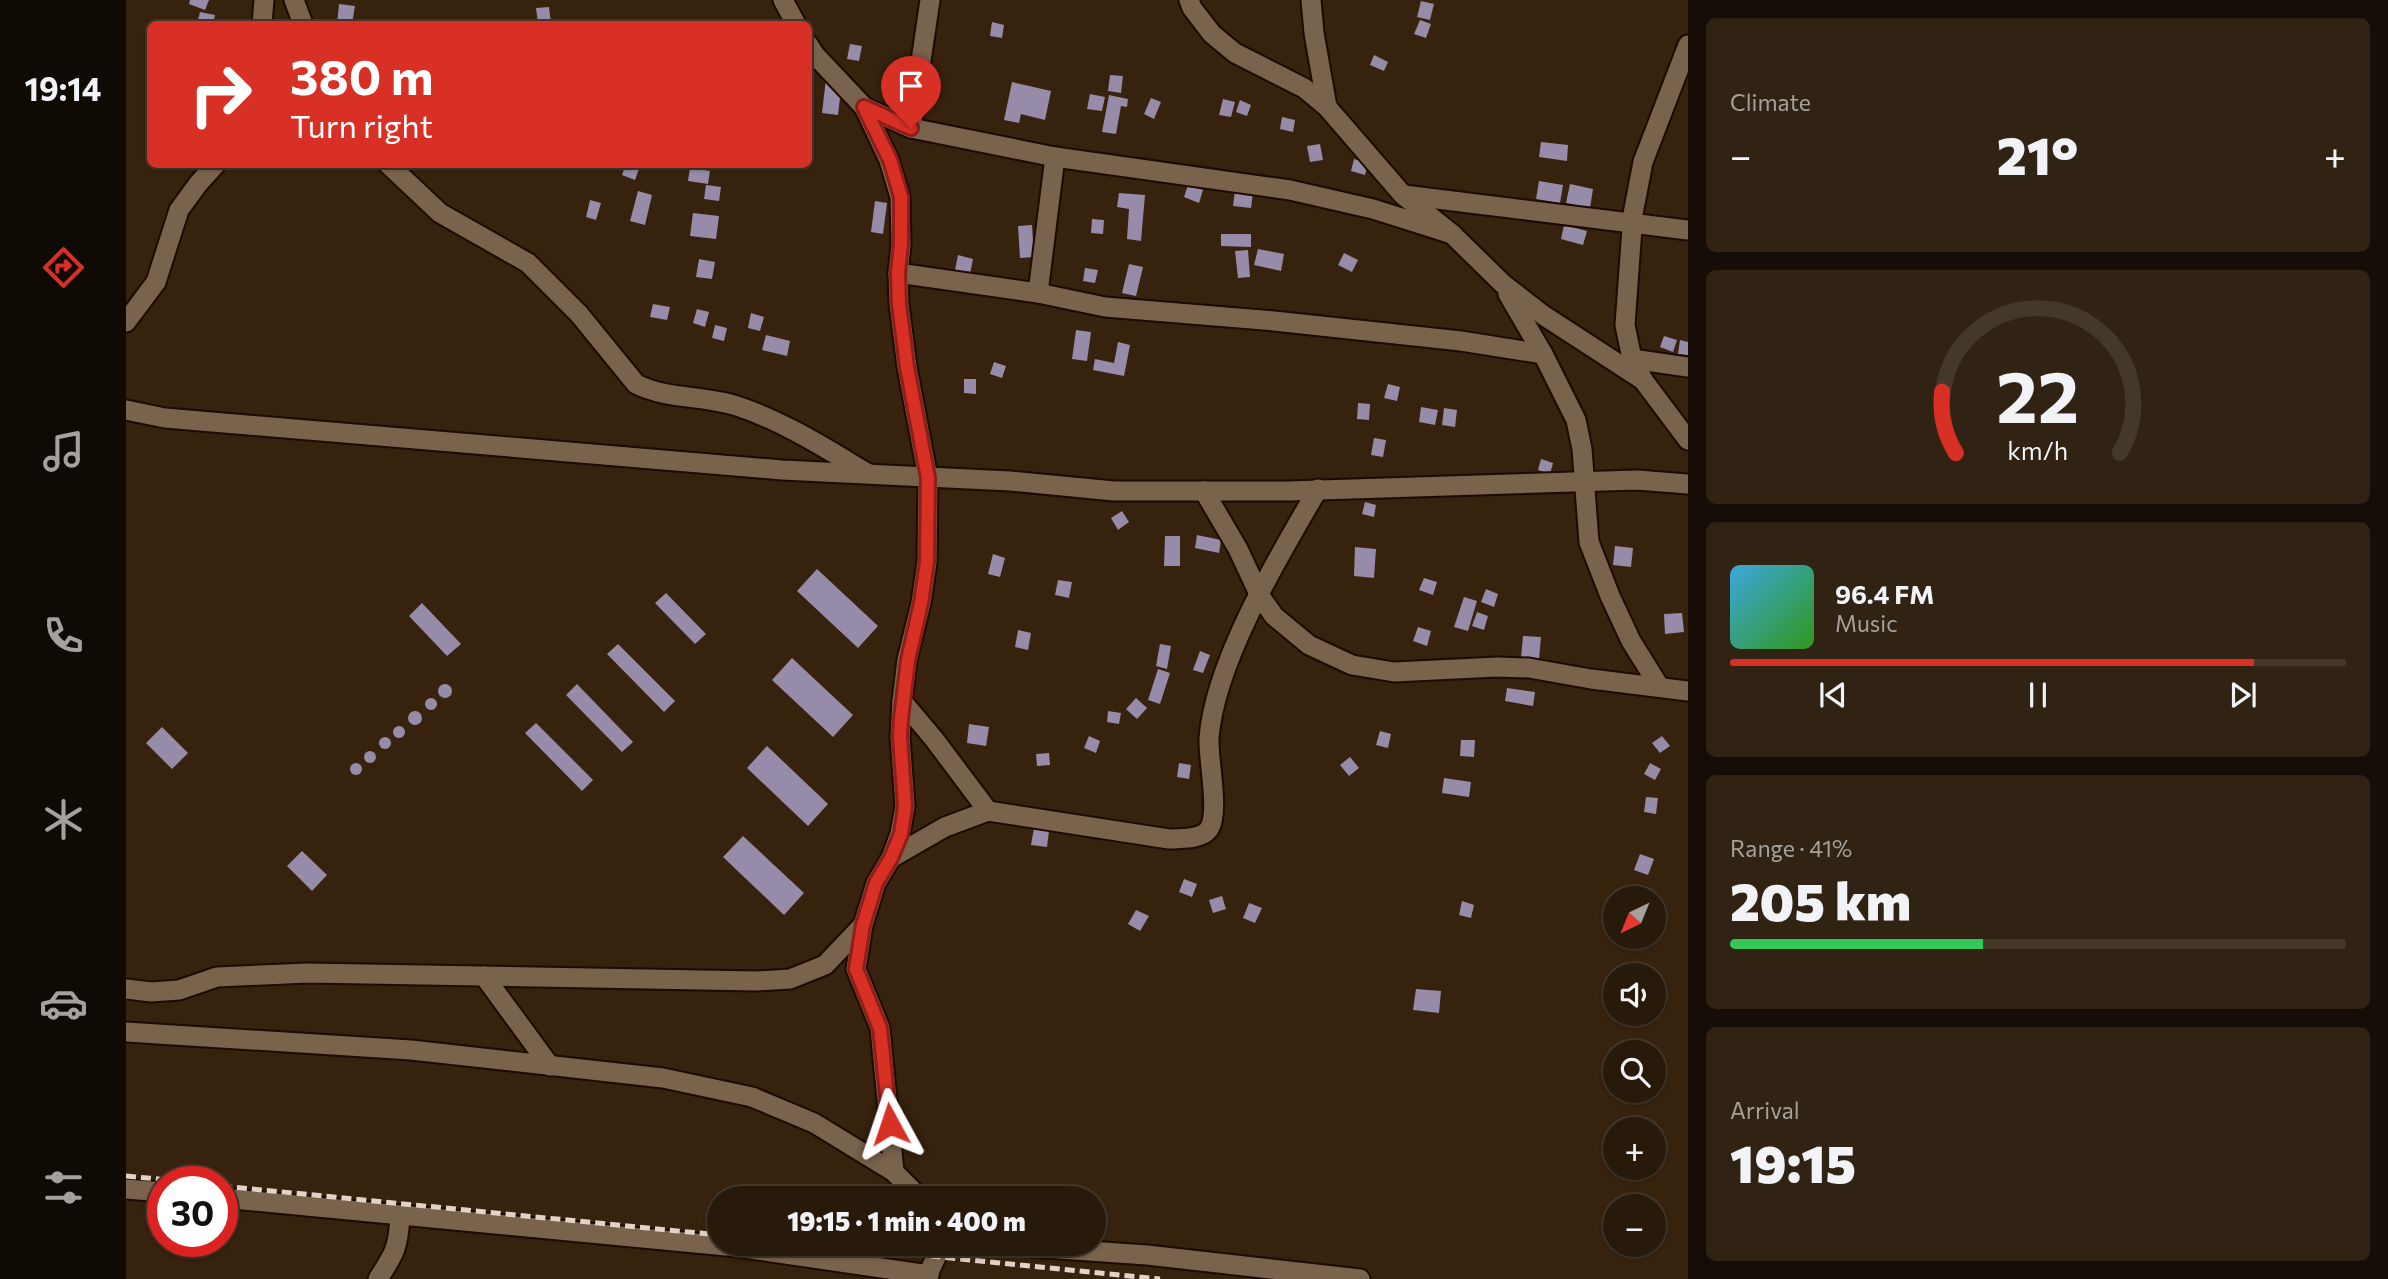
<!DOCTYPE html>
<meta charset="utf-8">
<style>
:root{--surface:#281a0a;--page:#302313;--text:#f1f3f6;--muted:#a5a19c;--line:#44382b;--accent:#d93025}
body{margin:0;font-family:Commissioner,sans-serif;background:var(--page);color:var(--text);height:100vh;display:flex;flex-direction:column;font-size:26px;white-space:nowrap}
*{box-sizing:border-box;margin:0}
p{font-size:23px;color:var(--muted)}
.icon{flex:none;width:38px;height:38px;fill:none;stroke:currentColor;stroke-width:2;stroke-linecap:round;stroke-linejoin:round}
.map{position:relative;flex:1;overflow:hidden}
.panel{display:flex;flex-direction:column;gap:18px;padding:18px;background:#160e06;width:700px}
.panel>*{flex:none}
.top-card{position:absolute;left:21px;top:21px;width:665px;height:147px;border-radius:10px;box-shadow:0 2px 5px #0004,0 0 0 2px var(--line);background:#d93025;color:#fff;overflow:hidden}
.needle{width:46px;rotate:223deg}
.tools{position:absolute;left:1477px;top:886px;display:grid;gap:14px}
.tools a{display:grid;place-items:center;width:63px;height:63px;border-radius:50%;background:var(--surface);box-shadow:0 2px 5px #0004,0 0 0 2px var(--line);font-size:35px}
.speed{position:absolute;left:21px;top:1166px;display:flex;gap:14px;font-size:35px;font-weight:700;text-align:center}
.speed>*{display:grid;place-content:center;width:91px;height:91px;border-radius:50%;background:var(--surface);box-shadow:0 2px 5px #0004,0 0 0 2px var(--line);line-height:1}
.speed .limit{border:10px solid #d22;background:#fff;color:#111}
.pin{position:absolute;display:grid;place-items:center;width:60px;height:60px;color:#fff;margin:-72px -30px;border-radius:50% 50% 50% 0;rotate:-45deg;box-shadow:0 0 7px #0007}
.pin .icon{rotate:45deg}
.me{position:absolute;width:77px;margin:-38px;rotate:355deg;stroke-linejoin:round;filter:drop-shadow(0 0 5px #0008)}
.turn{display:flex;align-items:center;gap:24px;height:147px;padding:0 28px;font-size:32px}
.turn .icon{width:91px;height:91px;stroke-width:2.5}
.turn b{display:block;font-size:49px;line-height:60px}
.big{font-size:52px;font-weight:800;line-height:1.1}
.panel .tile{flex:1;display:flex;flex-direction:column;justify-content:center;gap:10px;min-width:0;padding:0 24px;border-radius:10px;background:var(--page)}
.panel .dial{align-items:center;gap:0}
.dial svg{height:182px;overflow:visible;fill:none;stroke:var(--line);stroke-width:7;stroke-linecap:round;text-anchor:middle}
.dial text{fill:var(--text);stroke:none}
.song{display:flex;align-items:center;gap:21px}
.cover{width:84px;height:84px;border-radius:10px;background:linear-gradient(135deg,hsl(200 70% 55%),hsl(110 70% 35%))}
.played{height:7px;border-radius:4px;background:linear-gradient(90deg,var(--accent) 85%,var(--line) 85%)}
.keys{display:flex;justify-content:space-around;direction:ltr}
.heat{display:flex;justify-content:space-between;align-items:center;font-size:38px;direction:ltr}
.charge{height:10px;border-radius:5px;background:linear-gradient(90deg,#34c759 41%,var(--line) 0)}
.trip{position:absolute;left:581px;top:1186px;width:399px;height:70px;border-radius:35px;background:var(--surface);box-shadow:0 2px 5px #0004,0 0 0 2px var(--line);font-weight:800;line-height:70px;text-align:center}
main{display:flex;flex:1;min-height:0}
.tabs{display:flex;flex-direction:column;width:126px;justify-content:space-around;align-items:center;background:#100a04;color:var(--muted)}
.tabs .icon{width:49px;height:49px}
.tabs .selected{color:var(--accent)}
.tabs b{font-size:32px;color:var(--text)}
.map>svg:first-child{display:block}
.building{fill:#968ba8}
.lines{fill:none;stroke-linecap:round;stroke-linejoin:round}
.street-casing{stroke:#1d0a00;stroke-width:23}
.street{stroke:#7a634c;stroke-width:19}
.rail{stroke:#e2d3c6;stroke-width:5;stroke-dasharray:10 5;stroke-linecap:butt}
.route-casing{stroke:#8d1f18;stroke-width:18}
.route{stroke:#d93025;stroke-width:12}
</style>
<main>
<nav class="tabs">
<b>19:14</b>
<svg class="icon selected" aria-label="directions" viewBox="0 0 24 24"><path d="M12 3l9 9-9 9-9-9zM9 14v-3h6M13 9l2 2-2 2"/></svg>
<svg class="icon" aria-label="music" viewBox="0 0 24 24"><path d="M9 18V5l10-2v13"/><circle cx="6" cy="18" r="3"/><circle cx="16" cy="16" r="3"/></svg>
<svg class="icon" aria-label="phone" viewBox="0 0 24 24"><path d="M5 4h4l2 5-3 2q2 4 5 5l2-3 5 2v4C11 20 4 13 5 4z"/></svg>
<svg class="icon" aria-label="climate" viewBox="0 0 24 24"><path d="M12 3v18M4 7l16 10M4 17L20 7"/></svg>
<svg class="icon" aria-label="car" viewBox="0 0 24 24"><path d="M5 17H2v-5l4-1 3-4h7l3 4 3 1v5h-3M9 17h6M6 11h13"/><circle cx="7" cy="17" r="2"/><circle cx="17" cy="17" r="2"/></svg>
<svg class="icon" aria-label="filters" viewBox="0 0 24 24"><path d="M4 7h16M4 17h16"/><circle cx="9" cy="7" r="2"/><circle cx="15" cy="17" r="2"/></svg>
</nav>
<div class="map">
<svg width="1562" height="1279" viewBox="0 0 1562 1279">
<rect width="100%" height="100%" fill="#36220d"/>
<g class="building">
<polygon points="64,0 83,0 79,10 63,4"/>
<polygon points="1295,1 1308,4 1304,20 1291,17"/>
<polygon points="213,4 229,6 226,24 211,24"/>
<polygon points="423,7 425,23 412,24 410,8"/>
<polygon points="74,12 89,15 87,24 71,24"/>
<polygon points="1294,20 1305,24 1300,38 1288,34"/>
<polygon points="866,22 878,25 876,38 864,36"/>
<polygon points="724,44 736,46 733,61 721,59"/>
<polygon points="1248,55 1262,62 1258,71 1244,65"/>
<polygon points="701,70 717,72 712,115 696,113"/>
<polygon points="984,75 997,76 995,93 982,91"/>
<polygon points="886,82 925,91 919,120 895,114 893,123 878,120"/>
<polygon points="964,94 979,97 976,111 961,109"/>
<polygon points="983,95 1002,99 1001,107 995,106 990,134 976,132"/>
<polygon points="1025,98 1035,102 1028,119 1018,114"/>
<polygon points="1097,99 1109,102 1105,117 1093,115"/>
<polygon points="1114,100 1125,105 1121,116 1110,112"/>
<polygon points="1156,117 1169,120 1167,132 1154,129"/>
<polygon points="1415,142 1442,145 1441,161 1413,157"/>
<polygon points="1194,144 1197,160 1184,162 1181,146"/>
<polygon points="1228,159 1242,163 1239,175 1225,171"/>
<polygon points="500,164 514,166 509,180 496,175"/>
<polygon points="564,168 584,171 582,184 562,181"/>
<polygon points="1413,181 1437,185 1434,203 1410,199"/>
<polygon points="1444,184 1467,189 1464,208 1440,203"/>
<polygon points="580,185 595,187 593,201 578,199"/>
<polygon points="1062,185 1077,190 1073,203 1058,197"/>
<polygon points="1109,190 1127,192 1125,208 1107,206"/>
<polygon points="512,191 526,195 519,225 504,221"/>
<polygon points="993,193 1019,195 1015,241 1001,239 1003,209 991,207"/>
<polygon points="464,200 475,203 470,220 460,217"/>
<polygon points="749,201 761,203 757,234 745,232"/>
<polygon points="567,213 593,216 590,239 564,236"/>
<polygon points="966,219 978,220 977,234 965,233"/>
<polygon points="906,225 908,257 894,258 892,226"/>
<polygon points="1438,225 1461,231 1457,245 1435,239"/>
<polygon points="1095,234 1125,234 1125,247 1095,246"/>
<polygon points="1132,249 1158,254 1155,271 1128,265"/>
<polygon points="1122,250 1124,277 1112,278 1109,251"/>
<polygon points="1218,253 1232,260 1226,272 1212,265"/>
<polygon points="832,255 847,259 844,274 829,270"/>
<polygon points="573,259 589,262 586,279 570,277"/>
<polygon points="1003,264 1017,267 1010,296 996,293"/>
<polygon points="959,268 972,270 969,283 957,281"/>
<polygon points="527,304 544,307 541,320 524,317"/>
<polygon points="571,309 583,312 579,327 567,323"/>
<polygon points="625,313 638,317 634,331 622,328"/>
<polygon points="589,325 601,328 598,341 586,338"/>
<polygon points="950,330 965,332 961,361 946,359"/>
<polygon points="640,335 664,341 661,356 636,350"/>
<polygon points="1538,336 1551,340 1547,352 1534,347"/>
<polygon points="1554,340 1562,342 1562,355 1552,354"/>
<polygon points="992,342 1004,345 998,376 967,370 969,359 988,363"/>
<polygon points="868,362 880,366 876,378 864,374"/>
<polygon points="838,379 850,379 850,394 838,393"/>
<polygon points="1262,384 1274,387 1271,401 1258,398"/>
<polygon points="1232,403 1244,404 1243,420 1231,419"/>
<polygon points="1295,407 1312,410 1309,425 1293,422"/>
<polygon points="1318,408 1331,410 1329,427 1316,425"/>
<polygon points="1248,438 1260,440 1257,457 1245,455"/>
<polygon points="1415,459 1427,463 1424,474 1412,470"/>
<polygon points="1239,502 1250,505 1248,517 1236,514"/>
<polygon points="996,511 1003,522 992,530 985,518"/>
<polygon points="1071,535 1095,540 1093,553 1069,548"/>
<polygon points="1039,536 1054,536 1054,566 1038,566"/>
<polygon points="1489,546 1507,548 1505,567 1487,565"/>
<polygon points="1229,547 1250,549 1248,578 1228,576"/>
<polygon points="867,554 879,558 874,577 862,574"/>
<polygon points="691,569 752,626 732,648 671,591"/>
<polygon points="1298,578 1311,582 1307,595 1293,590"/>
<polygon points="932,580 946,582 943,598 929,595"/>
<polygon points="1360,589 1372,594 1368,607 1355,602"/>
<polygon points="540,593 580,634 569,644 529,603"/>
<polygon points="1338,597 1351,601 1342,631 1328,627"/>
<polygon points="296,603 335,644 321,656 283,616"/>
<polygon points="1351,612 1362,616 1358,630 1346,626"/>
<polygon points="1556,613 1558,632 1539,634 1538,614"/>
<polygon points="1292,627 1305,631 1301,646 1287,641"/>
<polygon points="892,630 905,633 902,650 889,647"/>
<polygon points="1397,636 1415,637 1412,671 1394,669"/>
<polygon points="492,644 549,701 538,712 481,654"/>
<polygon points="1034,644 1045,646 1041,669 1030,666"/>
<polygon points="1074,651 1084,655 1077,673 1067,670"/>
<polygon points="666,658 727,715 707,737 646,680"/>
<polygon points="1032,669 1044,673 1034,704 1022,700"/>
<polygon points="451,684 507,742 496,752 440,695"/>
<circle cx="319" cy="691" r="7"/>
<polygon points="1381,688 1409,692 1407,706 1379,701"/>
<circle cx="305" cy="704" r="6"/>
<polygon points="1010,698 1021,708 1011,719 1000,709"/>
<polygon points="982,711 995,713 993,724 981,722"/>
<circle cx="289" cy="718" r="7"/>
<polygon points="410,723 467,780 456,791 399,733"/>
<polygon points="843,724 863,727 860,746 841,743"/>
<circle cx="273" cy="732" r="6"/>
<polygon points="36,727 62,753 46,769 20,743"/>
<polygon points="1254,731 1265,734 1262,748 1250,745"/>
<polygon points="963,736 974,741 970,753 958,748"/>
<polygon points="1536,736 1544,746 1534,753 1526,743"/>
<circle cx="259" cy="743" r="6"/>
<polygon points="1335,740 1349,740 1348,757 1334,756"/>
<polygon points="641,746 702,804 682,826 621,768"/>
<circle cx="244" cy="757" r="6"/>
<polygon points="923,753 924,765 911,766 910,754"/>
<polygon points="1224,757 1233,768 1223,776 1214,765"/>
<circle cx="230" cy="769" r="6"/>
<polygon points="1053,763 1065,765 1063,779 1051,777"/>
<polygon points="1524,763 1535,769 1529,780 1518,774"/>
<polygon points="1318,778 1345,782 1343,797 1316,793"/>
<polygon points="1520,797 1532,798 1530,814 1518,812"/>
<polygon points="908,828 923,831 921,847 905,845"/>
<polygon points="617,836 678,893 658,915 597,857"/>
<polygon points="176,851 201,875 186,891 161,866"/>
<polygon points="1514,854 1528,859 1522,875 1508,870"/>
<polygon points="1058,879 1071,884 1066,897 1053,892"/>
<polygon points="1096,896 1100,909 1087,913 1083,900"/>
<polygon points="1336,901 1348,905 1345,918 1333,915"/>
<polygon points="1123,903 1136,908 1129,923 1117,918"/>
<polygon points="1010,910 1023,916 1014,931 1002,924"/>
<polygon points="1290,989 1315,991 1313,1013 1287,1010"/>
</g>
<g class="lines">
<defs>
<g id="street">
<polyline points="168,0 177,24"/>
<polyline points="657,0 670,24"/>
<polyline points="1063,0 1066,8 1086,34 1109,53 1178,88 1201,107 1277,195 1326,234 1377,284 1417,315 1517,380"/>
<polyline points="1185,0 1188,33 1201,107"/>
<polyline points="136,24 138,0"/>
<polyline points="682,44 689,55 738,107 763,160 774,197 775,245 772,273 773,304 781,367 802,478 801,562 795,603 781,660 776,701 774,737 779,806 774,834 765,858 750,883 737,925 730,969 754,1028 768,1172"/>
<polyline points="1562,45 1517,162 1507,214 1499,325 1506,359 1517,380 1562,440"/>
<polyline points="738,107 785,128 929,157 1164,190 1247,209 1326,234"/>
<polyline points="785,128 804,0"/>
<path d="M262,164L314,213L402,263L453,314L510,384C542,400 578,395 611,406C657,421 699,448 741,473"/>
<polyline points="1278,195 1562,230"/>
<polyline points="772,273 912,293 979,307 1148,321 1335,341 1417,354"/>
<polyline points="912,293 929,157"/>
<polyline points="1382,294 1417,354 1450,420 1456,449 1463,542 1484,596 1505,641 1533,686"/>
<polyline points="0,322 30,282 53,210 72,184 90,164"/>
<polyline points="1506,359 1562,367"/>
<polyline points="0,410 39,418 656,470 884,481 988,491 1163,491 1511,480 1562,484"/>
<polyline points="1078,491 1112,549 1134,596 1148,616 1183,645 1226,665 1268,672 1371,667 1403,668 1465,679 1562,691"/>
<polyline points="776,701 808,739 862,811"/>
<path d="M765,858L819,827L862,811L1043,839C1056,838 1075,840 1083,829C1094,813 1082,760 1083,738C1089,661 1153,556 1192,489"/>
<polyline points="358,976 424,1066"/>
<polyline points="0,989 25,992 53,990 91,977 182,973 630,981 664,979 699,965 737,925"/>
<polyline points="0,1032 285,1050 537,1078 626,1097 688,1123 768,1172 795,1199"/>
<polyline points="0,1189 37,1192"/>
<polyline points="96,1198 611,1247 803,1275"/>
<polyline points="861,1244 1021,1255 1234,1279"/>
<path d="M252,1279C269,1253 272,1248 274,1217"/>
<polyline points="800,1279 816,1244"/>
</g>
</defs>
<use href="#street" class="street-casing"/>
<use href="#street" class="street"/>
<g class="rail">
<polyline points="0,1176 53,1181"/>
<polyline points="96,1186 593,1235"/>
<polyline points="685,1244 1034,1279"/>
</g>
</g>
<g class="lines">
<defs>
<polyline id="route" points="764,1124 754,1028 730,969 737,925 750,883 765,858 775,834 779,806 774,737 775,719 782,660 795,603 801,562 802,478 781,367 773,304 772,273 775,244 775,197 764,160 738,107 785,128"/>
</defs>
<use href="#route" class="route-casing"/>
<use href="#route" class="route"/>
</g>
</svg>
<div class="tools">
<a><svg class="needle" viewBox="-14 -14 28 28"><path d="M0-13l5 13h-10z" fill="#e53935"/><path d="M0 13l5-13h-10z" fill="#a5a19c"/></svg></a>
<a><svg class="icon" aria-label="sound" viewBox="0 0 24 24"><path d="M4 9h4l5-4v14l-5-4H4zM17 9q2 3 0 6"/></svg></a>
<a><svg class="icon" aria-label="search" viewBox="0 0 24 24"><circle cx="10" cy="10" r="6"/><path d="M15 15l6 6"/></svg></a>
<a>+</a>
<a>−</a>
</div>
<div class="speed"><div class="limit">30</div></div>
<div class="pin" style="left:785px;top:128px;background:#d93025"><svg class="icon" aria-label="arrive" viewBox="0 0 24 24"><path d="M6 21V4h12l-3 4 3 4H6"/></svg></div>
<svg class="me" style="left:764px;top:1124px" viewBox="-20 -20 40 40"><path d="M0-17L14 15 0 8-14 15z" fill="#d93025" stroke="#fff" stroke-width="4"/></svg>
<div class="trip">19:15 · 1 min · 400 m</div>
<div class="top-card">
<div class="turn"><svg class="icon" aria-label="right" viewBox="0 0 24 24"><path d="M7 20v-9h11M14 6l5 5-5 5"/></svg><div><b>380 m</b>Turn right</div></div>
</div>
</div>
<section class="panel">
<div class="tile"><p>Climate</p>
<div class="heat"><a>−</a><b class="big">21°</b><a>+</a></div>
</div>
<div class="tile dial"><svg viewBox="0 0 100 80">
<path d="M14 69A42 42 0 1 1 86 69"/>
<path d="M14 69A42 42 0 0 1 8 42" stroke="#d93025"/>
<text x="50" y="56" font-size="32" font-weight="700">22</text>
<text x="50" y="72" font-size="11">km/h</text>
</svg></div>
<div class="tile">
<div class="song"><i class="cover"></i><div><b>96.4 FM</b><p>Music</p></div></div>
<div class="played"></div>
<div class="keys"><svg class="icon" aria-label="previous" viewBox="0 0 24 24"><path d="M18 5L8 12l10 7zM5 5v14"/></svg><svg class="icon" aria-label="pause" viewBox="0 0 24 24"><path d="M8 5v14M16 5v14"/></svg><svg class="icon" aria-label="next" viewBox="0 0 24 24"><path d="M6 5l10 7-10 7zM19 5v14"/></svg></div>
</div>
<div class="tile"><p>Range · 41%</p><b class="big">205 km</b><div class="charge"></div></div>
<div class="tile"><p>Arrival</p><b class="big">19:15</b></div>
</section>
</main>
